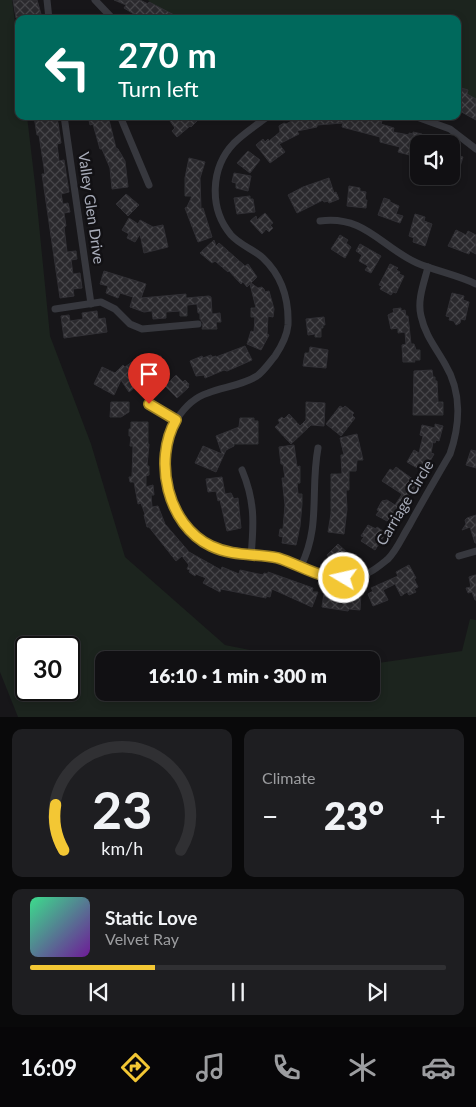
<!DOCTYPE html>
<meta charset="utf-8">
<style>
:root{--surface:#111013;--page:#1e1e21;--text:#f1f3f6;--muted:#9c9da0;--line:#303033;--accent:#f3c734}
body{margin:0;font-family:Lato,sans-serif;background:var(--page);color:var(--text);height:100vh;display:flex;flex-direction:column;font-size:19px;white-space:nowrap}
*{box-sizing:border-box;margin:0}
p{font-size:16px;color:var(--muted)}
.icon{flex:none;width:28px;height:28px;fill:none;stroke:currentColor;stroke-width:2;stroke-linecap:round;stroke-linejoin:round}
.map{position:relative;height:717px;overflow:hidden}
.details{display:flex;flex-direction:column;gap:12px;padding:12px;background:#09090a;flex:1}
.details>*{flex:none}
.top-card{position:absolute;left:15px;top:15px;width:446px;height:105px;border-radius:10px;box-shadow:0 2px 8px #0003,0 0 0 1px var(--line);background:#00695c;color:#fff;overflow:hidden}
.buttons{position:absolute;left:410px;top:135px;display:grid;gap:10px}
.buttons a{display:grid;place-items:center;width:50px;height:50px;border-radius:10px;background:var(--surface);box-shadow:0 2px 8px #0003,0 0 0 1px var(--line);font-size:25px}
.speed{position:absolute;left:15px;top:636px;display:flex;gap:10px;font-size:25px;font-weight:700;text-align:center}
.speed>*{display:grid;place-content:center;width:65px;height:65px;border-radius:50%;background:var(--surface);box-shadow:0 2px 8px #0003,0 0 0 1px var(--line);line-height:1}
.speed .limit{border:2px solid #111;border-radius:8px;background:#fff;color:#111}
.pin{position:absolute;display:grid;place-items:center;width:42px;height:42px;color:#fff;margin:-51px -21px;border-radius:50% 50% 50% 0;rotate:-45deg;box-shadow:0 0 5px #0007}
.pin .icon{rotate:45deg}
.me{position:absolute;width:55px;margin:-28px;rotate:279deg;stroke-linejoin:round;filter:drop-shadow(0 0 4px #0008)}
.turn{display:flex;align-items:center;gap:18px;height:105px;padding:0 20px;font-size:22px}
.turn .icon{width:65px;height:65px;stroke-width:2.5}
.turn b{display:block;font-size:35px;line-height:42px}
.big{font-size:38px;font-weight:800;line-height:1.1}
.details .card{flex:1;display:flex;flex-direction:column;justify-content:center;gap:8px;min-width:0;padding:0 18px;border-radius:10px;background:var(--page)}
.details .dial{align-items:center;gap:0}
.dial svg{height:130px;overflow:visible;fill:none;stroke:var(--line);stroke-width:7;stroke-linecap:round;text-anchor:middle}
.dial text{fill:var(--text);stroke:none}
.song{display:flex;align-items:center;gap:15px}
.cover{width:60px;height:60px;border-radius:8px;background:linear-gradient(135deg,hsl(150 70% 55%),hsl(280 70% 35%))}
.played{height:5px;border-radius:2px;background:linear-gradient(90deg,var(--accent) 30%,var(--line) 30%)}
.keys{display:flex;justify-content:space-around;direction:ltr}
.heat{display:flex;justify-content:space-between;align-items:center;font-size:28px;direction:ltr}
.details .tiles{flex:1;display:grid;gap:12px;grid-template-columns:1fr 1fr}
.card:last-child{grid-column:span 2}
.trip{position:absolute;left:95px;top:651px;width:285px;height:50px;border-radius:10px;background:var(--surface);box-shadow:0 2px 8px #0003,0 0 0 1px var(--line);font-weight:800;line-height:50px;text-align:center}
.menu{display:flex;height:80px;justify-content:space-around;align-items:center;background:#070608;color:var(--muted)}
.menu .icon{width:35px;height:35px}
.menu .current{color:var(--accent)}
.menu b{font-size:22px;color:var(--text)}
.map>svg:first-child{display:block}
.grass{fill:#1c241e;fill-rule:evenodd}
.building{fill:url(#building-cross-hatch);stroke:#313035}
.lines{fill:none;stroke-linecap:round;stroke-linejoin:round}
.street{stroke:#37383e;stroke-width:7}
.route-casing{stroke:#9e8122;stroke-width:12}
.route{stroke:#f3c734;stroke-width:9}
.labels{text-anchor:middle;stroke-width:5;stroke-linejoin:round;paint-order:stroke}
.street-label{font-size:15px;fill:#a8acb9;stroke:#121114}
</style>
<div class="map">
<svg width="476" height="717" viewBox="0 0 476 717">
<defs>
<pattern id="building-cross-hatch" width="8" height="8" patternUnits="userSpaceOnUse" patternTransform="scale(1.25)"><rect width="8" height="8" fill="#2a292d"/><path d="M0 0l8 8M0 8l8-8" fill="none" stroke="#464549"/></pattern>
</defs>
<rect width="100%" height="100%" fill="#171619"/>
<g class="grass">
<path d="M0,0H12L19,52V116H27L35,184L50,336L91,444L125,557L225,645L298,660H104V692H371V664L462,651L470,619L476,620V717H18L0,672ZM26,648H69V690H26Z"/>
<polygon points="148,0 476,0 476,107 458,98 458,19 174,19 159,11"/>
</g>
<g class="building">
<polygon points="13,0 37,0 41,14 37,15 37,17 24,19 16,18"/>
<polygon points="114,0 140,0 148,4 149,2 182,19 142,19 124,8 126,5"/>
<polygon points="458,87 468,90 467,94 476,99 476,120 458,110"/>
<polygon points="34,116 57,116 61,143 57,144 59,161 64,160 69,192 61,194 63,204 68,203 70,212 64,213 66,226 64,227 67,252 76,251 77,259 71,260 73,274 80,273 82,288 73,289 74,296 60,298 42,174 45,174 39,135 37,135"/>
<polygon points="88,116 108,116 116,148 118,149 125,161 128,187 112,189 110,168 102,149 100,149 93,124 90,125"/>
<polygon points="176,116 202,116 191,127 190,126 177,137 172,131 175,128 170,121"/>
<polygon points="301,116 353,116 365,119 372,120 373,119 382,121 381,124 394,128 393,132 409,135 409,133 413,134 413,132 422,134 422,136 441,144 419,144 417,157 398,152 400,147 380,142 380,137 342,127 343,123 317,125 317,127 297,131 299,134 279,144 285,152 270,163 256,145 263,139 265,142 268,139 269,141 280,132 279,126 284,123 286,124"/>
<polygon points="248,151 260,160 250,173 237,163"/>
<polygon points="451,153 463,157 458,173 451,171"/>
<polygon points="189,158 205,162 200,178 201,209 203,208 212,237 198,242 185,208 187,207 192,196 185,196 185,178"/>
<polygon points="234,173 251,176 248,191 236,188 236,183 232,182"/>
<polygon points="329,178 334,193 336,192 339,199 329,203 328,201 324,202 323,200 297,213 288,195 303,187"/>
<polygon points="349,186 360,188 360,191 366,192 365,200 367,200 366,208 347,206"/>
<polygon points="126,194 139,205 128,216 116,204"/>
<polygon points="250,196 250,199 253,199 255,212 237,214 234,198"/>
<polygon points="384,198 390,200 390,202 399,206 396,214 403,216 400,223 378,215"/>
<polygon points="265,213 273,223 270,225 273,228 269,232 266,229 262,234 250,221 256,216 257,220"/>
<polygon points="415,214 425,217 424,221 432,224 425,246 413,242 414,238 409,236"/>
<polygon points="129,218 138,224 140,220 153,227 163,225 168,247 144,253 140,234 135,242 127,238 129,234 122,230"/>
<polygon points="456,230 466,235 468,231 476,235 476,254 470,251 469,254 448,246"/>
<polygon points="340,235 348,240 346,243 351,247 345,258 331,249"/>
<polygon points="214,240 216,246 219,243 245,266 248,264 257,277 251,283 258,288 262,287 264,289 265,292 269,291 274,309 273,317 268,316 267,334 269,335 261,350 247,344 251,331 254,332 255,317 251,317 251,308 256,308 250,284 247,287 243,282 241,284 229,271 228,272 215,261 212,263 200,253"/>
<polygon points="360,244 381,256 371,273 365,270 368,266 359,261 362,255 356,251"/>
<polygon points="390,264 398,268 396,270 400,272 399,274 404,276 396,293 393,292 391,295 380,289 382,286 379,285"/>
<polygon points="104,271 146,284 141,298 186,294 186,298 209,296 211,297 212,314 220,313 221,322 216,322 217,329 202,329 203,323 200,319 200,313 198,313 197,304 187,305 187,316 180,316 180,311 166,312 166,318 153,319 152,311 144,312 130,307 133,297 120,293 118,298 106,293 108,286 100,284"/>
<polygon points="452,293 464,296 463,300 469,302 465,320 461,319 460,323 456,325 454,321 449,320 450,317 446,316"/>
<polygon points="401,308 401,311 405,310 406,316 408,316 411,344 414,344 416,350 420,350 420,360 414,360 415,362 403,362 402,345 406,344 405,332 398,333 398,328 391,329 388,315 394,312 393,309"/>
<polygon points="97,311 98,319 105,318 107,332 64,338 61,316 69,315 70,321 83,319 82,313"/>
<polygon points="324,317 325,325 323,325 323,328 321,328 321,337 315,337 315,334 308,335 306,319"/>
<polygon points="245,346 252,360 227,371 224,370 205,378 204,375 196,376 190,361 202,356 203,358 211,355 212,357 216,356 216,357"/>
<polygon points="310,347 328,350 326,368 303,366 305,353 309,353"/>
<polygon points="146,356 161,356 161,360 165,360 165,365 168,370 168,383 176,375 183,382 185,380 189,384 188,386 189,387 177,398 161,382 142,382 129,392 121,380 114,395 94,384 102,367 115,373 123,365 125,367 132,362 146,380"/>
<polygon points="432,370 433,377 435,377 435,381 437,381 438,402 443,402 443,415 413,415 414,371"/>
<polygon points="111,402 129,402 129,412 121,417 110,417"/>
<polygon points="306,402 325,403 324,426 311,425 291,444 275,427 280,423 278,420 282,417 284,419 289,414 300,426 306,420"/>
<polygon points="340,406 343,408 345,406 354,413 352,415 355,418 341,436 326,424"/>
<polygon points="240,418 254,418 254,421 258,421 258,444 234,444 234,446 226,450 216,472 195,463 203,446 222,454 216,436 239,427"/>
<polygon points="131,422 148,422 148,444 149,444 147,466 149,466 149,475 146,476 146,487 153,485 154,495 151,495 152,507 158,506 165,524 189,552 221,570 222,567 239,574 240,570 263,575 264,573 268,574 268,572 313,588 312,592 318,592 312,607 272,589 270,597 266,596 266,598 221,589 220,592 203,583 206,578 196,574 195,576 189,572 190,570 187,569 189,565 182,556 176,561 149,527 147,527 144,515 145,514 141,503 138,504 134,482 130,482 129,477 132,477 133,446 130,446 131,436 129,436 129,429 131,429"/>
<polygon points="435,424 443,426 439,441 436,440 435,443 433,442 431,453 434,454 424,472 407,462 414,450 419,453 423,436 420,435 422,425 435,428"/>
<polygon points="357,434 363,460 357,460 356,471 349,471 349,490 346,490 347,509 344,534 328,532 331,514 331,474 342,474 341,456 341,455 344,455 340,438"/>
<polygon points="294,445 297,467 300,466 300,483 297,483 298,494 302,494 302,504 300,526 296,545 282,543 283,537 279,536 280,529 283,529 285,505 282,478 285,478 283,464 281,464 279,447"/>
<polygon points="471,450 476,451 476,468 466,465"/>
<polygon points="396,467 414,480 411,485 415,487 395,520 391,517 387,521 376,515 379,511 377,510 382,501 387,500 395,505 401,496 402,494 382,481 390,469 393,471"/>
<polygon points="222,477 225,494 231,493 234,499 238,498 241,528 227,531 220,500 218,501 216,491 208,492 206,479"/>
<polygon points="476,515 476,543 475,543 470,527 462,530 466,524 465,520 467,518"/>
<polygon points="368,525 376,529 377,527 386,533 375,550 361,541 364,537 361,536"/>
<polygon points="338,544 351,556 344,562 341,560 335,562 330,560 327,555"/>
<polygon points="409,565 416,578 414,579 418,587 414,589 416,592 409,595 407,592 401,596 395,584 383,590 388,600 373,606 368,594 373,591 371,588 398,576 396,572"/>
<polygon points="475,575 476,575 476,600 475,600 472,592 468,593 466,588 471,587 469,577"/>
<polygon points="324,593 361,594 360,610 349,609 348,611 322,607"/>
</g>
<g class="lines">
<g class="street">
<polyline points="47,0 49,19"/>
<polyline points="95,0 113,19"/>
<polyline points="64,116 91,304"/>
<polyline points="120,116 149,185"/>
<path d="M268,116C257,125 244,133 234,143C210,168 209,209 231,235C240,245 253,249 263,258C282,276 289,299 288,325C287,336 281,347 275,356C269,363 264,371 257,376C243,385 224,387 208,393C183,401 165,432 165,458C164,503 186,541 231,553C246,557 263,555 278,558C309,566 337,589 370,572C376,569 383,563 388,559C397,550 402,537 409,526C422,502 436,478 450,454C460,425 462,392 445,364C436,348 425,335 421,316C417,300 424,283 428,267"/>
<polyline points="414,116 450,129 476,149"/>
<path d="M320,221C365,215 381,247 417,263C436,271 457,275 476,284"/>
<polyline points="55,309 101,302 115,309 130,324 142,329 198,324"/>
<polyline points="149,404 176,420"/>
<path d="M242,470C255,501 254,523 251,556"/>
<polyline points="459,556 476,551"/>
<path d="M301,566C321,526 310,490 318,448"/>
</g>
</g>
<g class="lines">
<defs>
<path id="route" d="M149,404L176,420C153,460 167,525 211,546C234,557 256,553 278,558C294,563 309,572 325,576C331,578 338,577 344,578"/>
</defs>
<use href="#route" class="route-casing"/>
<use href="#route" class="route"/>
</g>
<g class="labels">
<g class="street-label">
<text transform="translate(91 208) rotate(82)" y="5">Valley Glen Drive</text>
<text transform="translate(405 503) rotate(-59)" y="5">Carriage Circle</text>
</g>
</g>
</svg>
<div class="buttons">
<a><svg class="icon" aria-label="sound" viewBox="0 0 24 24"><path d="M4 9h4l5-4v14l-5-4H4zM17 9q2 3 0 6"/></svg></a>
</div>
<div class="speed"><div class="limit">30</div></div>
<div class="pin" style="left:149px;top:404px;background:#d93025"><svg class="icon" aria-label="arrive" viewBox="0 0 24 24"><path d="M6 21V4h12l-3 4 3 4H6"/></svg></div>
<svg class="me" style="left:344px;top:578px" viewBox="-20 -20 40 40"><circle r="17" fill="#f3c734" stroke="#fff" stroke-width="3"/><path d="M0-11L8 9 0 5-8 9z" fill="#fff"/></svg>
<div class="trip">16:10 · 1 min · 300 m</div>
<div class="top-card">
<div class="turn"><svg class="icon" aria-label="left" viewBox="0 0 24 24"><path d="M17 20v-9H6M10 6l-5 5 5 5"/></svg><div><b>270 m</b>Turn left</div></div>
</div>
</div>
<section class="details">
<div class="tiles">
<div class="card dial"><svg viewBox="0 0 100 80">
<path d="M14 69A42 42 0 1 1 86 69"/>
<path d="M14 69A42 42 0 0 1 9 41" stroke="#f3c734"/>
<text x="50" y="56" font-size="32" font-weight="700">23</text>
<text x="50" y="72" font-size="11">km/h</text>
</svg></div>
<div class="card"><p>Climate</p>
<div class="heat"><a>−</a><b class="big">23°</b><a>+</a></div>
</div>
<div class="card">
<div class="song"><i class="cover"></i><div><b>Static Love</b><p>Velvet Ray</p></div></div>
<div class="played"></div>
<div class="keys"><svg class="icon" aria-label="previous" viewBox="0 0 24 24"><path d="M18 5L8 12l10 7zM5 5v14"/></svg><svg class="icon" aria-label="pause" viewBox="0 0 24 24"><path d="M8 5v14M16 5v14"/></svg><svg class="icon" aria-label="next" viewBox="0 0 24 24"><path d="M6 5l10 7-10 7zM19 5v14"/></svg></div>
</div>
</div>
</section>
<nav class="menu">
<b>16:09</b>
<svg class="icon current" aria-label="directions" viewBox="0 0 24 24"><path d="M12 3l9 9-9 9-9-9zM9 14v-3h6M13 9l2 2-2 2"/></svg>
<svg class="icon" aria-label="music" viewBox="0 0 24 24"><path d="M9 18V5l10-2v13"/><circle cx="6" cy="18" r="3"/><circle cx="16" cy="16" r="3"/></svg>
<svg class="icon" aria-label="phone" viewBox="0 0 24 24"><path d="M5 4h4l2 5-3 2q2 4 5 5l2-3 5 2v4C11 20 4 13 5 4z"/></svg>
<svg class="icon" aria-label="climate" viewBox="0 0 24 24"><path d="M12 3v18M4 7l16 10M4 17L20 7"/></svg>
<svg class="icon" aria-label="car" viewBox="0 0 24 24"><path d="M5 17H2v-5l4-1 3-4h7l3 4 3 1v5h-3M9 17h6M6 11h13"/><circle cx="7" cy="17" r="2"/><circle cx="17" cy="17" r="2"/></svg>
</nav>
